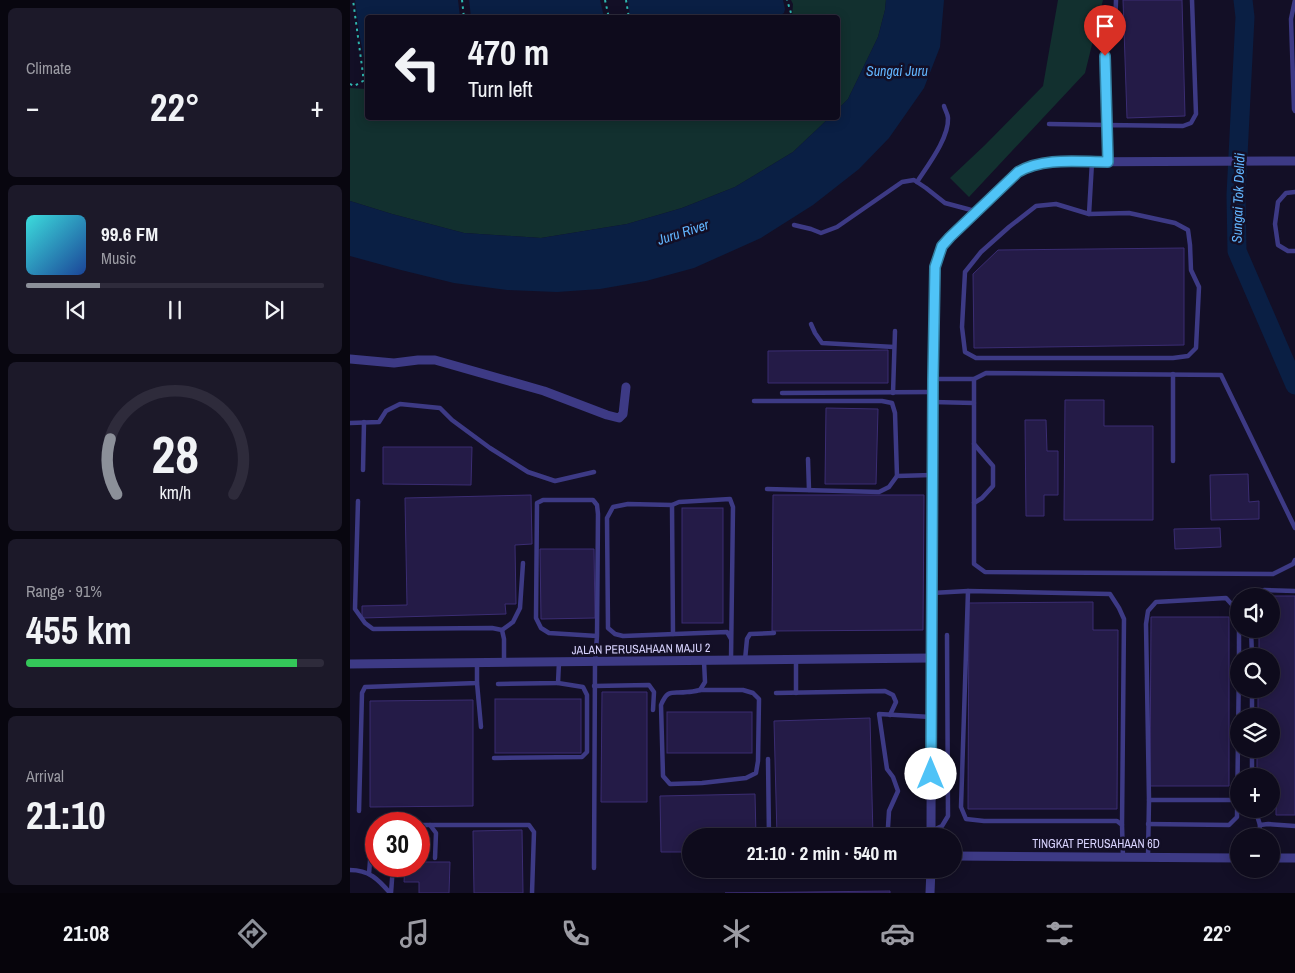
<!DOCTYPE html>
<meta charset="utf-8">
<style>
:root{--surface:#0e0b1c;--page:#1c1929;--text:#f1f3f6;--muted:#9b9ba3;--line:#2e2b3b;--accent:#8c9099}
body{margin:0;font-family:"Archivo Narrow",sans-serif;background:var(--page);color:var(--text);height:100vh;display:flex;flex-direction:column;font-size:19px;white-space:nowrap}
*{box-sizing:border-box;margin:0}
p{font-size:16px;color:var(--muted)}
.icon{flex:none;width:28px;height:28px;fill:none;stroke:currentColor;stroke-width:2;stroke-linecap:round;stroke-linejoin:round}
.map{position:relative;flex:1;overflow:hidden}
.side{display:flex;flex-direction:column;gap:8px;padding:8px;background:#08060f;width:350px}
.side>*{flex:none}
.guide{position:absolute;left:15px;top:15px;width:475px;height:105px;border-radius:5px;box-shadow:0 2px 12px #0003,0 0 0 1px var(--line);background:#0e0b1c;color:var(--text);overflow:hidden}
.tools{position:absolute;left:880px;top:588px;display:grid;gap:10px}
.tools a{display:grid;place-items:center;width:50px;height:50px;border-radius:50%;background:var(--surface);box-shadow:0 2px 12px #0003,0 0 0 1px var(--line);font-size:25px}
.speed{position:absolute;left:15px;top:812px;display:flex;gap:10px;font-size:25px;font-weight:700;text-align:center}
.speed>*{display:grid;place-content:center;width:65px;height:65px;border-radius:50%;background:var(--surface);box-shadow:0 2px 12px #0003,0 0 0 1px var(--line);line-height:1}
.speed .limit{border:8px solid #d22;background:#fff;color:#111}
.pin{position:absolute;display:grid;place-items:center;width:42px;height:42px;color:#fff;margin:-51px -21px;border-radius:50% 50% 50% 0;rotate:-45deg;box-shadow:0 0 5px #0007}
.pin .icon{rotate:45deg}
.me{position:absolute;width:55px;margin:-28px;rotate:0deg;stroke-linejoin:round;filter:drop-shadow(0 0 4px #0008)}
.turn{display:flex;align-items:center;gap:18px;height:105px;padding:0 20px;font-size:22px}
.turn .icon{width:65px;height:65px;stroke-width:2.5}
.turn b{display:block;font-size:35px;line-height:42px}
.big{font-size:38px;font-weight:700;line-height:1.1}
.side .card{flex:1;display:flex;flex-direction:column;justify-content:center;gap:8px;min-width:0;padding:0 18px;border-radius:8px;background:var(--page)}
.side .dial{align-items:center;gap:0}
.dial svg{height:130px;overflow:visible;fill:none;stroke:var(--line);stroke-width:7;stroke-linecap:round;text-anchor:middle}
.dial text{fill:var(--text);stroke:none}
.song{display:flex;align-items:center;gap:15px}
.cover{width:60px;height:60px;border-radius:8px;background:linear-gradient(135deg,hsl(180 70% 55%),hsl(220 70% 35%))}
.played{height:5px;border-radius:2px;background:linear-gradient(90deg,var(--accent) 25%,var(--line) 25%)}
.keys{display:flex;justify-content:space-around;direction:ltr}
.heat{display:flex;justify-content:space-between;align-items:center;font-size:28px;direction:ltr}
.charge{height:8px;border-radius:4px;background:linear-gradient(90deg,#34c759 91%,var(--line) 0)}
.trip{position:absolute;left:332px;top:828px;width:280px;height:50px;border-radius:25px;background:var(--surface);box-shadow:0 2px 12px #0003,0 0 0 1px var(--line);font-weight:700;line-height:50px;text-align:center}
.dock{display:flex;height:80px;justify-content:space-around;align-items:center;background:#06040b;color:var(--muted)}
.dock .icon{width:35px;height:35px}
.dock .selected{color:var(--accent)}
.dock b{font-size:22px;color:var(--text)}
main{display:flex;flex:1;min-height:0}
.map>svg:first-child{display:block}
.green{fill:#12302f}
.water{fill:#0a1f44}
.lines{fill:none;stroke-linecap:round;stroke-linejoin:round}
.river{stroke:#0a1f44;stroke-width:19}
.building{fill:#241b47;stroke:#3b2d73}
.path{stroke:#2fb8b0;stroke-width:2;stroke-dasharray:2.5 4;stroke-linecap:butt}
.lane{stroke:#3d3a85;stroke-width:4.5}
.street{stroke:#3d3a85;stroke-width:9}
.route-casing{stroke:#337fa1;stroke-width:12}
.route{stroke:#4fc3f7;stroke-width:9}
.labels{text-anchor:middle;stroke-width:5;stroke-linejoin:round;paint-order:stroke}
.street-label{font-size:12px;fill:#d9d4ff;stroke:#130f26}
.water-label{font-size:14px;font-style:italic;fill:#62b6ff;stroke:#130f26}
</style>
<main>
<section class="side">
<div class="card"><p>Climate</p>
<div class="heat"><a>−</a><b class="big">22°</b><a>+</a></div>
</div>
<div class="card">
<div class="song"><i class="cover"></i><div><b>99.6 FM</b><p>Music</p></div></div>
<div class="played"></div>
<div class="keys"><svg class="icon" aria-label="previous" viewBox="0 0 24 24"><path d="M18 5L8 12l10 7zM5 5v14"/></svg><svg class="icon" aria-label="pause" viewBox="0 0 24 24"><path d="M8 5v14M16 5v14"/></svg><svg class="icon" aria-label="next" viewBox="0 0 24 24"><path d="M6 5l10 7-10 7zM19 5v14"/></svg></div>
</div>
<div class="card dial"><svg viewBox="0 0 100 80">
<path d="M14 69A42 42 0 1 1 86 69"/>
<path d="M14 69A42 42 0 0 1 10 35" stroke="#8c9099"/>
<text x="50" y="56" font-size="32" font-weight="700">28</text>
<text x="50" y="72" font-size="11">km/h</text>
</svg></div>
<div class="card"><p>Range · 91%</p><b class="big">455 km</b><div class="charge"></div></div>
<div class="card"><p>Arrival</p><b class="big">21:10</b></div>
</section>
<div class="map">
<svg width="945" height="893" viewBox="0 0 945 893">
<rect width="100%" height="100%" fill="#130f26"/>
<g class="green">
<polygon points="441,0 536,0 535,10 528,37 498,99 488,109 488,18 442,17 443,4"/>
<polygon points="708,0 753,0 735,73 619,197 600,178 635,145 693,86"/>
<polygon points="0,88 17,89 18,118 479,118 443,152 385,187 332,208 277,224 191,238 114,233 42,214 0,201"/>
</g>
<g class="water">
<polygon points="5,0 108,0 110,17 18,18 17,74 9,32"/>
<polygon points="119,0 250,0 254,17 121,17"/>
<polygon points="278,0 433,0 435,9 434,13 427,17 280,17"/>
<polygon points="536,0 594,0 590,47 574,88 539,138 509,169 463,205 411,238 344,268 296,281 250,289 207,292 157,290 104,283 51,270 0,256 0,201 42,214 114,233 191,238 277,224 332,208 385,187 443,152 479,118 488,118 488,109 498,99 528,37 535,10"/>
</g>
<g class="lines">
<polyline class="river" points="893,0 895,17 886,195 887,251 945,385"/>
</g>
<g class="building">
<polygon points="773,0 832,0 835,116 777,118"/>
<polygon points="834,248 834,345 624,348 623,274 648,250"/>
<polygon points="538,350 538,383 418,383 418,351"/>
<polygon points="715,400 754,400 754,426 803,426 803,520 714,520"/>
<polygon points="476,408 528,409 526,484 475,484"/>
<polygon points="675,420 696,420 697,451 708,451 708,495 694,495 694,516 676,516"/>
<polygon points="33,447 122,447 121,485 33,484"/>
<polygon points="898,474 899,502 909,501 909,519 861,520 860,475"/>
<polygon points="181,495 182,544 165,545 166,604 155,604 156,614 12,618 12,606 57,605 55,498"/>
<polygon points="423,495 574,495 573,630 422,631"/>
<rect x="332" y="508" width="41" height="115"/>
<polygon points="870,528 871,547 825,549 824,529"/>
<polygon points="190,549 244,549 245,618 191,619"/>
<polygon points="910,596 945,596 945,815 926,815 926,796 921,796 921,776 907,776 907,749 921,749 921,716 908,716 908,689 921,689 921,656 909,656 909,629 921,629 921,596"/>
<polygon points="743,602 743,630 768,630 767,809 618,809 619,603"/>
<polygon points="801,617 879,617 879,786 800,786"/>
<polygon points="252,692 297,692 297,802 251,802"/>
<rect x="145" y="699" width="86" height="54"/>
<polygon points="123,700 123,806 20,807 20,701"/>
<rect x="317" y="712" width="85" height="41"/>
<polygon points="520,718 523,836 427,836 424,721"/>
<polygon points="405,794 406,836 341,836 341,852 311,852 310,796"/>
<polygon points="172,830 173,893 124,893 123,831"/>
<polygon points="69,862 100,862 99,893 69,893 69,882 54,882 55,866 69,866"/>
<polygon points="540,891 540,893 375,893"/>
</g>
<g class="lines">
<g class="path">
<polyline points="112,0 114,18"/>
<polyline points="255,0 259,18"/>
<polyline points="276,0 279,18"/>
<polyline points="437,18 441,13 437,0"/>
<polyline points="0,84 4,86 13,81 13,74 3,0"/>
</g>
<g class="lane">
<polyline points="945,0 941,19 944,109 945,111"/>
<polyline points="699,124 756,125 755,56 765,30 766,0"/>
<polyline points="758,162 756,125 833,126 841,123 846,114 842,0"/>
<path d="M567,182C578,165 599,138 598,118C598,114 595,110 594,106"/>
<polyline points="945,192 936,193 928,202 925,224 928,245 938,251 945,251"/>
<polygon points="706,204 739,214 779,213 825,223 838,230 840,245 841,270 849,287 846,348 838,356 823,358 626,358 615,352 612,327 615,272 631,252 659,227 686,206"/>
<polyline points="739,214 742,162"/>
<polyline points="444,225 461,229 471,233 487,227 552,182 564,180 576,188 595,203 625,211"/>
<polyline points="461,324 465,333 472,343 544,347"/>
<polyline points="823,374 823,461"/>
<polyline points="583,379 624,379 636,373 871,375 945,528"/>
<polyline points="624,379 624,564 635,572 923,574 943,564 945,560"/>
<polyline points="432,393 583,392"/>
<polyline points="543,393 545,331"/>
<polyline points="404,401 532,401 542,403 545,413 547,476"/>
<polyline points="583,402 624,403"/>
<polyline points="0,423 29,422 36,411 50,404 90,408 102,420 140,448 178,472 205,481 244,472"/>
<polyline points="458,459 459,490"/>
<polyline points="13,470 14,422"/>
<polyline points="417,489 529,492 539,487 547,476 582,475"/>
<polyline points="8,501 5,609 15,623 23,629 142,628 152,630 154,639 154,663"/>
<polyline points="624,503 632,498 643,486 643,466 624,444"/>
<polyline points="322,505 323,634"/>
<polyline points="618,591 611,807 616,819 634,821 767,821 772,825 773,857"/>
<polyline points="582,593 618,591 760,594 769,608 774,619 772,825"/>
<polyline points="905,596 914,590 945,591"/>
<polyline points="901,629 902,656"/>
<polyline points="152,630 163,622 170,608 173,563"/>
<polyline points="381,639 377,632 273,636 265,634 258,628 257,518 263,507 278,504 322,505 329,502 380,499 383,507 381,660"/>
<polyline points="889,656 889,629"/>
<polyline points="395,660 397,639 400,634 424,633"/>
<polyline points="446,660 446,693"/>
<polyline points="127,683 131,727"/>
<polyline points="148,684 208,683 209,662"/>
<polyline points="244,686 299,685 304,692 303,710"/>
<polyline points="902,689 902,716"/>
<path d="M350,690H393L403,693L409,699L408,761L406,773L396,778L352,783L320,784L313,776L311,705C318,688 322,694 337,692C341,692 346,691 350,690Z"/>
<polyline points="350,690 355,682 354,661"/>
<polyline points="426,693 535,691 543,695 546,702 540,715"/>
<polyline points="902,749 902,776"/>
<polyline points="144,758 232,757 237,752 237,695 233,687 208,683"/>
<polyline points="418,759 419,836"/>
<polyline points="799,800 888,800"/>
<polyline points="905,809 910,825"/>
<polyline points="9,811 12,693 15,687 127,683 127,663"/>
<polyline points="798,824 879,825 887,817 889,664"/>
<polyline points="69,825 80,825 86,833 85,858"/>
<polyline points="80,825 179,825 184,832 182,893"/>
<polyline points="581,831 592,826 598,816 597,635"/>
<polyline points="536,836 538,827 539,811 548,791 543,777 537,769 529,714 581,717"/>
<polyline points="909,836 910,825 918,824 945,826"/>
<polyline points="798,857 799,800 796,624 798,611 806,602 876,598 885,608 889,619"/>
<polyline points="244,868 245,662 247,636 248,514 247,505 243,500 193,500 187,503 186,618 191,628 199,633 247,636"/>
<path d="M0,870C19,870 28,879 40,893"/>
<polyline points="19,874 22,835 26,826"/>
<polyline points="41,893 43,866"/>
</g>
<g class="street">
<polyline points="0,359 44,363 68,360 85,360 194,391 257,415 269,418 273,414 276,387"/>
<polyline points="0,664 582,658"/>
<path d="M581,836L582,402L585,267C588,255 592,246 600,237L668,172L684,165L698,162L945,161"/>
<polyline points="604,856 889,858"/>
<polyline points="921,858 945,858"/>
<polyline points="580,893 581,869"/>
</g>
</g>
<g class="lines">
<defs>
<path id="route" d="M581,774L583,379L585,267L592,246L600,237L668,172C694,157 728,162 758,162L755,56"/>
</defs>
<use href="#route" class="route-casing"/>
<use href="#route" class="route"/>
</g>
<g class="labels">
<g class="street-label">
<text transform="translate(291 649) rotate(-1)" y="4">JALAN PERUSAHAAN MAJU 2</text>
<text x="746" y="848">TINGKAT PERUSAHAAN 6D</text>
</g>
<g class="water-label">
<text x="547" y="76">Sungai Juru</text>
<text transform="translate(888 198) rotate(-88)" y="5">Sungai Tok Delidi</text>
<text transform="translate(333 232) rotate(-18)" y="5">Juru River</text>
</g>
</g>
</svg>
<div class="tools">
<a><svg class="icon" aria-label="sound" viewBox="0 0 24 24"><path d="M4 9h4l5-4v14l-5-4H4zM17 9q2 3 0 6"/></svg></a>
<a><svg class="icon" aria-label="search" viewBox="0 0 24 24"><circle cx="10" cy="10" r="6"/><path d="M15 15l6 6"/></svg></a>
<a><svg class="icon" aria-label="layers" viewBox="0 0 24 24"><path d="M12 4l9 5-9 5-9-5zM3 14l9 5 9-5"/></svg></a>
<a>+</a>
<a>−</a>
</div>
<div class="speed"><div class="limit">30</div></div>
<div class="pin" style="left:755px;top:56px;background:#d93025"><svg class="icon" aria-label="arrive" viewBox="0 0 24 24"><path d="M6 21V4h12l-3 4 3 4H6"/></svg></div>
<svg class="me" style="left:581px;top:774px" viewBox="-20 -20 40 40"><circle r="19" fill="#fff"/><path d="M0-13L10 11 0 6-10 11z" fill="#4fc3f7"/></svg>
<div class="trip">21:10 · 2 min · 540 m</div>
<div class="guide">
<div class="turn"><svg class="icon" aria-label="left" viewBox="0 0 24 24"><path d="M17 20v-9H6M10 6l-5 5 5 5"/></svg><div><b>470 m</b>Turn left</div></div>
</div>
</div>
</main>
<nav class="dock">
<b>21:08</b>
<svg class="icon selected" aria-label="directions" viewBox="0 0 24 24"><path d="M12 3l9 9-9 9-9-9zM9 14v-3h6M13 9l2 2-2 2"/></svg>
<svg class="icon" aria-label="music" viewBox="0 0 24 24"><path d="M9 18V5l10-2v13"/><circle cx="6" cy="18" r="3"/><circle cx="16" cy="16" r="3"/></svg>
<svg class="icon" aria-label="phone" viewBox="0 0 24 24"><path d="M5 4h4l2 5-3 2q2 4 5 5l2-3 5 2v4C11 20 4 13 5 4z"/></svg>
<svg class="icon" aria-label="climate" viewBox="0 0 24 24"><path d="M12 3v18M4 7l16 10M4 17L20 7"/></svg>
<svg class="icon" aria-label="car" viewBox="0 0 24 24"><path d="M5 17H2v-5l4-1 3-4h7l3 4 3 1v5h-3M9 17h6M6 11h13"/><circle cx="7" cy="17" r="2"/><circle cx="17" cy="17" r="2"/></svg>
<svg class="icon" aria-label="filters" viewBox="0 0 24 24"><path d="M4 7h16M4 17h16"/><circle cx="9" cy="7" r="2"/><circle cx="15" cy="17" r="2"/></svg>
<b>22°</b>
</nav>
